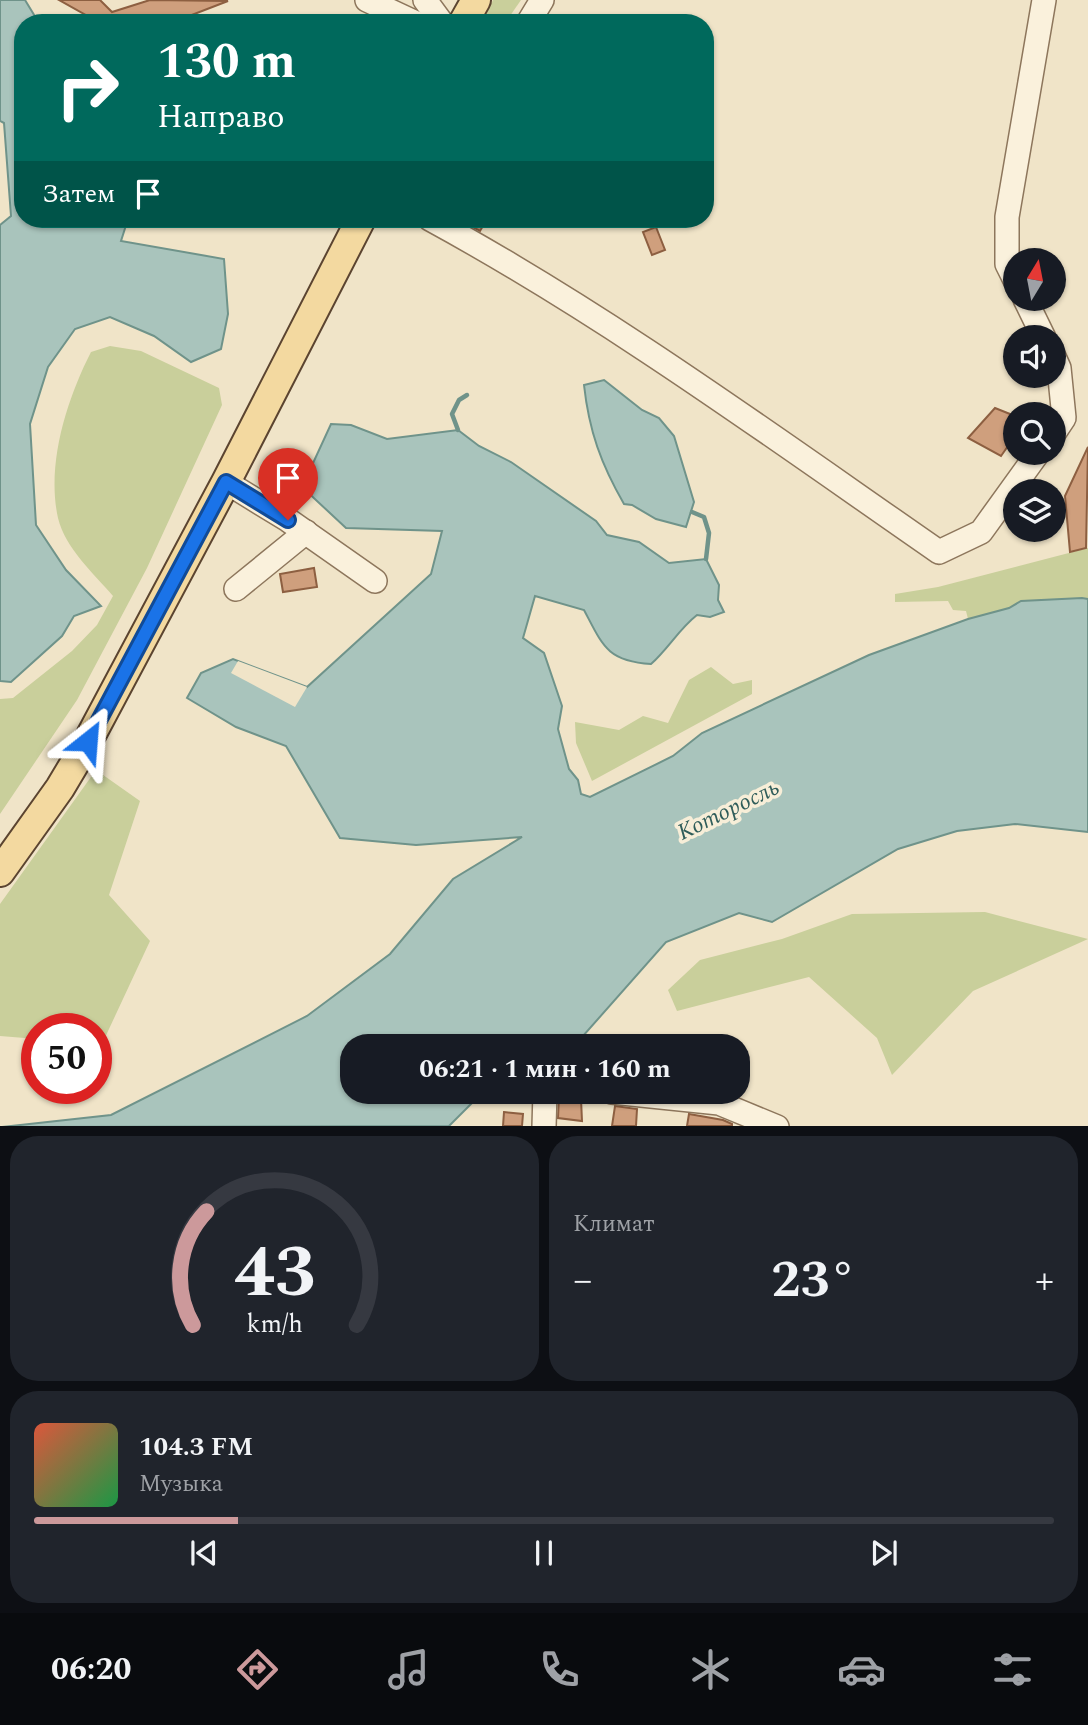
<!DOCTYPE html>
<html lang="ru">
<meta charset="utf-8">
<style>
:root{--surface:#171b24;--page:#20242c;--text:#f1f3f6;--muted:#9ea1a6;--line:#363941;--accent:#cc999b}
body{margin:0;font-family:Spectral,serif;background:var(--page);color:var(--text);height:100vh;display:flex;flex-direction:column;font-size:26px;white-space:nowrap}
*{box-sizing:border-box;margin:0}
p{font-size:23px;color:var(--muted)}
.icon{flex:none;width:38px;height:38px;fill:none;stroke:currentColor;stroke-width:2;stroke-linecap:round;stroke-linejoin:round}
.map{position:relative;height:1126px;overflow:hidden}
.side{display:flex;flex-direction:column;gap:10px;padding:10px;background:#0d0f14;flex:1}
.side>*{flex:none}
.hud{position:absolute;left:14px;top:14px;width:700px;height:214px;border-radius:28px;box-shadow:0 2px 5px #0004;background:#00695c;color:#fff;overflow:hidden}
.needle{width:46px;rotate:10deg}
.tools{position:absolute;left:1003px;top:248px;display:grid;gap:14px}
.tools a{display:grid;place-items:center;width:63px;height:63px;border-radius:50%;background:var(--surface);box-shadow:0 2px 5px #0004;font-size:35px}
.speed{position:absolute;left:21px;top:1013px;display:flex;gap:14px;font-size:35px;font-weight:700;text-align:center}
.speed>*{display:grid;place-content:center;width:91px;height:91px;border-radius:50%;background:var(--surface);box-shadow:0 2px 5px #0004;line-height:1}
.speed .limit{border:10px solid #d22;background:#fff;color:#111}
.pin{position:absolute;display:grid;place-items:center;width:60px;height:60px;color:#fff;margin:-72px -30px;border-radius:50% 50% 50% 0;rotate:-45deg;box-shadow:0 0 7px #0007}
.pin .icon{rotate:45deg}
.me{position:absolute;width:77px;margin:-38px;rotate:28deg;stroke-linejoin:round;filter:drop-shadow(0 0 5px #0008)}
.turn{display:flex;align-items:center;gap:24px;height:147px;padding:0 28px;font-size:32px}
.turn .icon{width:91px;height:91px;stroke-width:2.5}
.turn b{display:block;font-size:49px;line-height:60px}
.then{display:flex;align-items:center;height:66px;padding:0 28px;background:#0003;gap:14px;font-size:26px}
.big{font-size:52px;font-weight:700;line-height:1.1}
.side .card{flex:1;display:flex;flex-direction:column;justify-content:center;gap:10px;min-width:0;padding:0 24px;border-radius:28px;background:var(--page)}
.side .dial{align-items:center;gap:0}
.dial svg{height:182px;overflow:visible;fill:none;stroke:var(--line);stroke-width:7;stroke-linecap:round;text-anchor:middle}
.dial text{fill:var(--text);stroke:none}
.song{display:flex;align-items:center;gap:21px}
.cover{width:84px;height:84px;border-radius:10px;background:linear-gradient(135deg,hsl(10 70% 55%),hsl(140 70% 35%))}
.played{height:7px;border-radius:4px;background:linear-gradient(90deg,var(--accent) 20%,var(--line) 20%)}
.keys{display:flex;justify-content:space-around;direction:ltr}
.heat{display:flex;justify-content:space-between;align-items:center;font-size:38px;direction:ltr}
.side .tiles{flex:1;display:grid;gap:10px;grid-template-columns:1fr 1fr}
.card:last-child{grid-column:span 2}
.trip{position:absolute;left:340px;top:1034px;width:410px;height:70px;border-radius:28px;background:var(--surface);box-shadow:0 2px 5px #0004;font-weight:700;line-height:70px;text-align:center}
.menu{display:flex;height:112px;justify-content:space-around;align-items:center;background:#090b0e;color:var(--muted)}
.menu .icon{width:49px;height:49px}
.menu .current{color:var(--accent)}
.menu b{font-size:32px;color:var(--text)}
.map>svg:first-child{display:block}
.green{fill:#c9cf9b}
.water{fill:#a9c4bc;stroke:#6f938a;stroke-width:2}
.pier{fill:#f0e4c8}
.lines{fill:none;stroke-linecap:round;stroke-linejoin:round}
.stream{stroke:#6f938a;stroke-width:4.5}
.building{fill:#cf9f7d;stroke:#8d5f41;stroke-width:2}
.minor-casing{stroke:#8d765c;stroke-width:26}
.major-casing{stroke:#5b4430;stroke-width:32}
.minor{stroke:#faf1dc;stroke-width:23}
.major{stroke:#f3d9a0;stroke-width:28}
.route-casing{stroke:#114b97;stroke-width:18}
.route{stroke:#1a73e8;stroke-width:12}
.labels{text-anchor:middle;stroke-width:7;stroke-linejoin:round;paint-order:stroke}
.water-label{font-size:23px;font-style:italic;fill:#2f5d5a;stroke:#f7eed8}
</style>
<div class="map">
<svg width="1088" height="1127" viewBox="0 0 1088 1127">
<rect width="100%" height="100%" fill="#f0e4c8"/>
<g class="green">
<polygon points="493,0 521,0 505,23 481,23"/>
<path d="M110,346L141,351L219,388L222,405L147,568L77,700L0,814V699L13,698L72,651L97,625L113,596C94,574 65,548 58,518C46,464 67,399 91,352Z"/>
<polygon points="1088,548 1088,599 1021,601 1009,608 968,619 966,611 953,610 948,601 895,602 895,594 938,587"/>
<polygon points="711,667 733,684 752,680 752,694 592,781 576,743 575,722 619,730 643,716 668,723 689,680"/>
<polygon points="96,770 140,801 109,895 150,941 102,1044 96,1044 96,1029 37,1029 37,1039 0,1036 0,904"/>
<polygon points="985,912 1088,939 973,991 892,1075 877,1038 809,977 677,1011 668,990 700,960 782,939 852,914"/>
</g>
<g class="water">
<polygon points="0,0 25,0 39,23 23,23 23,219 128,219 121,241 224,259 228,314 221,349 191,362 154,336 110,317 75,329 48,367 30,424 36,525 66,570 101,606 74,616 62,636 11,682 0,681 0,225 11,216 4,123 0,121"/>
<path d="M604,380L642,410L659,418L674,436L694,502L686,527L656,519L632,505L624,504C601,464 589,431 584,385Z"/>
<path d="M331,424L351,425L387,439L458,430L479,446L511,462L596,521L607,535L639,542L669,563L706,559L719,585L718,600L724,612L710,617L697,615C679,629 668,649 651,664C607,661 603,646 584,610L535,596L523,638L544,653L562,706L558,729L569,769L578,780L581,794L590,797L673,756L702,733L869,655L968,619L1009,608L1021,601L1082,598L1088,599V832L1015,824L957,831L898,849L772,922L739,913L666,942L583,1036L565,1046H352V1092H483L449,1126L2,1127L111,1115L307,1016L390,954L453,879L522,837L416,845L340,838L286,746L236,727L187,698L201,673L233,659L307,687L431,574L442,531L346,528L302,487Z"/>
</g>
<polygon class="pier" points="238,661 307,687 295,707 231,673"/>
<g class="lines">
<g class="stream">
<polyline points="458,430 452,414 459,400 467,395"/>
<polyline points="692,512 704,517 709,533 706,559"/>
</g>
</g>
<g class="building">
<polygon points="59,0 100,0 112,12 150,0 228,1 171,23 86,23 91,18"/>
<polygon points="458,219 487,219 480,231"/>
<polygon points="656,227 665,250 652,255 643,232"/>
<polygon points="995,408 1015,416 1015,436 1001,456 968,438"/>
<polygon points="1088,447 1086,548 1070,552 1065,496"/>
<polygon points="314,568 317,587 283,592 280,574"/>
<polygon points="559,1097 581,1099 582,1121 558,1118"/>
<polygon points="615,1106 637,1109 636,1126 612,1126"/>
<polygon points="504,1112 523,1114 522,1126 503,1126"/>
<polygon points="689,1114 723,1120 732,1124 732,1126 687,1126"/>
</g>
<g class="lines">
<defs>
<g id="minor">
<polyline points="367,0 416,23"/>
<polyline points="425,0 442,23"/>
<polyline points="528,23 542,0"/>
<path d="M430,219C608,316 773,437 939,552L981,532L1038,453"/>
<polyline points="1015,280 1007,264 1007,217 1044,0"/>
<polyline points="1025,299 1044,338"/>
<polyline points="1054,357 1059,368 1064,418 1054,433"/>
<polyline points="226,482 288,520 375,581"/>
<polyline points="236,589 306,532"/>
<polyline points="612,1092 719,1103 777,1127"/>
<polyline points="544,1127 545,1092"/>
</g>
<g id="major">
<polyline points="463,23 476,0"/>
<polyline points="0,872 60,788 88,741 226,482 361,219"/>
</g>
</defs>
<use href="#minor" class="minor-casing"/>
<use href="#major" class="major-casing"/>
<use href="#minor" class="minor"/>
<use href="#major" class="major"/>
</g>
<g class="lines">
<defs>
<polyline id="route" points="88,741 226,482 288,520"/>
</defs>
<use href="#route" class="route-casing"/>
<use href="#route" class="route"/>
</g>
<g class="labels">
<g class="water-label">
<text transform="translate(728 809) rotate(-26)" y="8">Которосль</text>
</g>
</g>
</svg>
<div class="tools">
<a><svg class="needle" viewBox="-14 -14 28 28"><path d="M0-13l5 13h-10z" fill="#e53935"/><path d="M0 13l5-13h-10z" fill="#9ea1a6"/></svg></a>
<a><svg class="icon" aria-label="sound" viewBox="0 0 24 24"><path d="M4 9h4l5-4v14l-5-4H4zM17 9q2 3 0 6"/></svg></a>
<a><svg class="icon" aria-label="search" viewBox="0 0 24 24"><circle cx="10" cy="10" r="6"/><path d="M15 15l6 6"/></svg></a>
<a><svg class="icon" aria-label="layers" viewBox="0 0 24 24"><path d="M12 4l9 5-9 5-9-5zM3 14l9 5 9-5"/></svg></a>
</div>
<div class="speed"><div class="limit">50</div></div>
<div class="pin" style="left:288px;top:520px;background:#d93025"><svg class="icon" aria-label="arrive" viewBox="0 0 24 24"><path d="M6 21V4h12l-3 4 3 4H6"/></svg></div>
<svg class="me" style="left:88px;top:741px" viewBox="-20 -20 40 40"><path d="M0-17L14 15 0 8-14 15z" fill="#1a73e8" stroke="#fff" stroke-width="4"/></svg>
<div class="trip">06:21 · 1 мин · 160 m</div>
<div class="hud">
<div class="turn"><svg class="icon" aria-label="right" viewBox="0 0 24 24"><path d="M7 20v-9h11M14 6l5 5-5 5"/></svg><div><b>130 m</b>Направо</div></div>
<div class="then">Затем<svg class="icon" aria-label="arrive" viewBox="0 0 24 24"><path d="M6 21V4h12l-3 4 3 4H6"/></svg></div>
</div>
</div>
<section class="side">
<div class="tiles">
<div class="card dial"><svg viewBox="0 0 100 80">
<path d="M14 69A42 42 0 1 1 86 69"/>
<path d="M14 69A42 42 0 0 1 20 19" stroke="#cc999b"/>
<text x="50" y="56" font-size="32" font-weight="700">43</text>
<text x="50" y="72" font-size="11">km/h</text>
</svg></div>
<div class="card"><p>Климат</p>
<div class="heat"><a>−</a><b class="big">23°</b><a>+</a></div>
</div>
<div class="card">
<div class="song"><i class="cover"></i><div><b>104.3 FM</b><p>Музыка</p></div></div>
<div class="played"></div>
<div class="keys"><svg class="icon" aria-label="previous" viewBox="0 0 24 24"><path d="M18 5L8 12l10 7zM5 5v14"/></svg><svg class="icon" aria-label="pause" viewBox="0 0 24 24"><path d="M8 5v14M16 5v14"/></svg><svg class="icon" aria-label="next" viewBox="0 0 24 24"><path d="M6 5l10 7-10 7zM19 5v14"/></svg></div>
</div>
</div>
</section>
<nav class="menu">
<b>06:20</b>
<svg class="icon current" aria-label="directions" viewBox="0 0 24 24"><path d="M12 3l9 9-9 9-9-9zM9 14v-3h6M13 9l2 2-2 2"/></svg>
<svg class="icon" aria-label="music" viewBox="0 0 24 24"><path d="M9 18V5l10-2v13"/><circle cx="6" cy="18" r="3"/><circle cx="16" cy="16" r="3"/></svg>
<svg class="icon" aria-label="phone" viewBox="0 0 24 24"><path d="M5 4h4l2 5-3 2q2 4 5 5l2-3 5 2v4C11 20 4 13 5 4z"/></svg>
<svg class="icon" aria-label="climate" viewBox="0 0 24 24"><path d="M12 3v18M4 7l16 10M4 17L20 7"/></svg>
<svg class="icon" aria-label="car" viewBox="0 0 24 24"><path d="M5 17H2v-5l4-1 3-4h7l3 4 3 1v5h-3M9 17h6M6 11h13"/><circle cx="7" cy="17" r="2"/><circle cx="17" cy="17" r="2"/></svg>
<svg class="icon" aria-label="filters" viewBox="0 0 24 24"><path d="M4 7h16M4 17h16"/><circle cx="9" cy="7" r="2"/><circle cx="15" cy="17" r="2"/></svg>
</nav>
